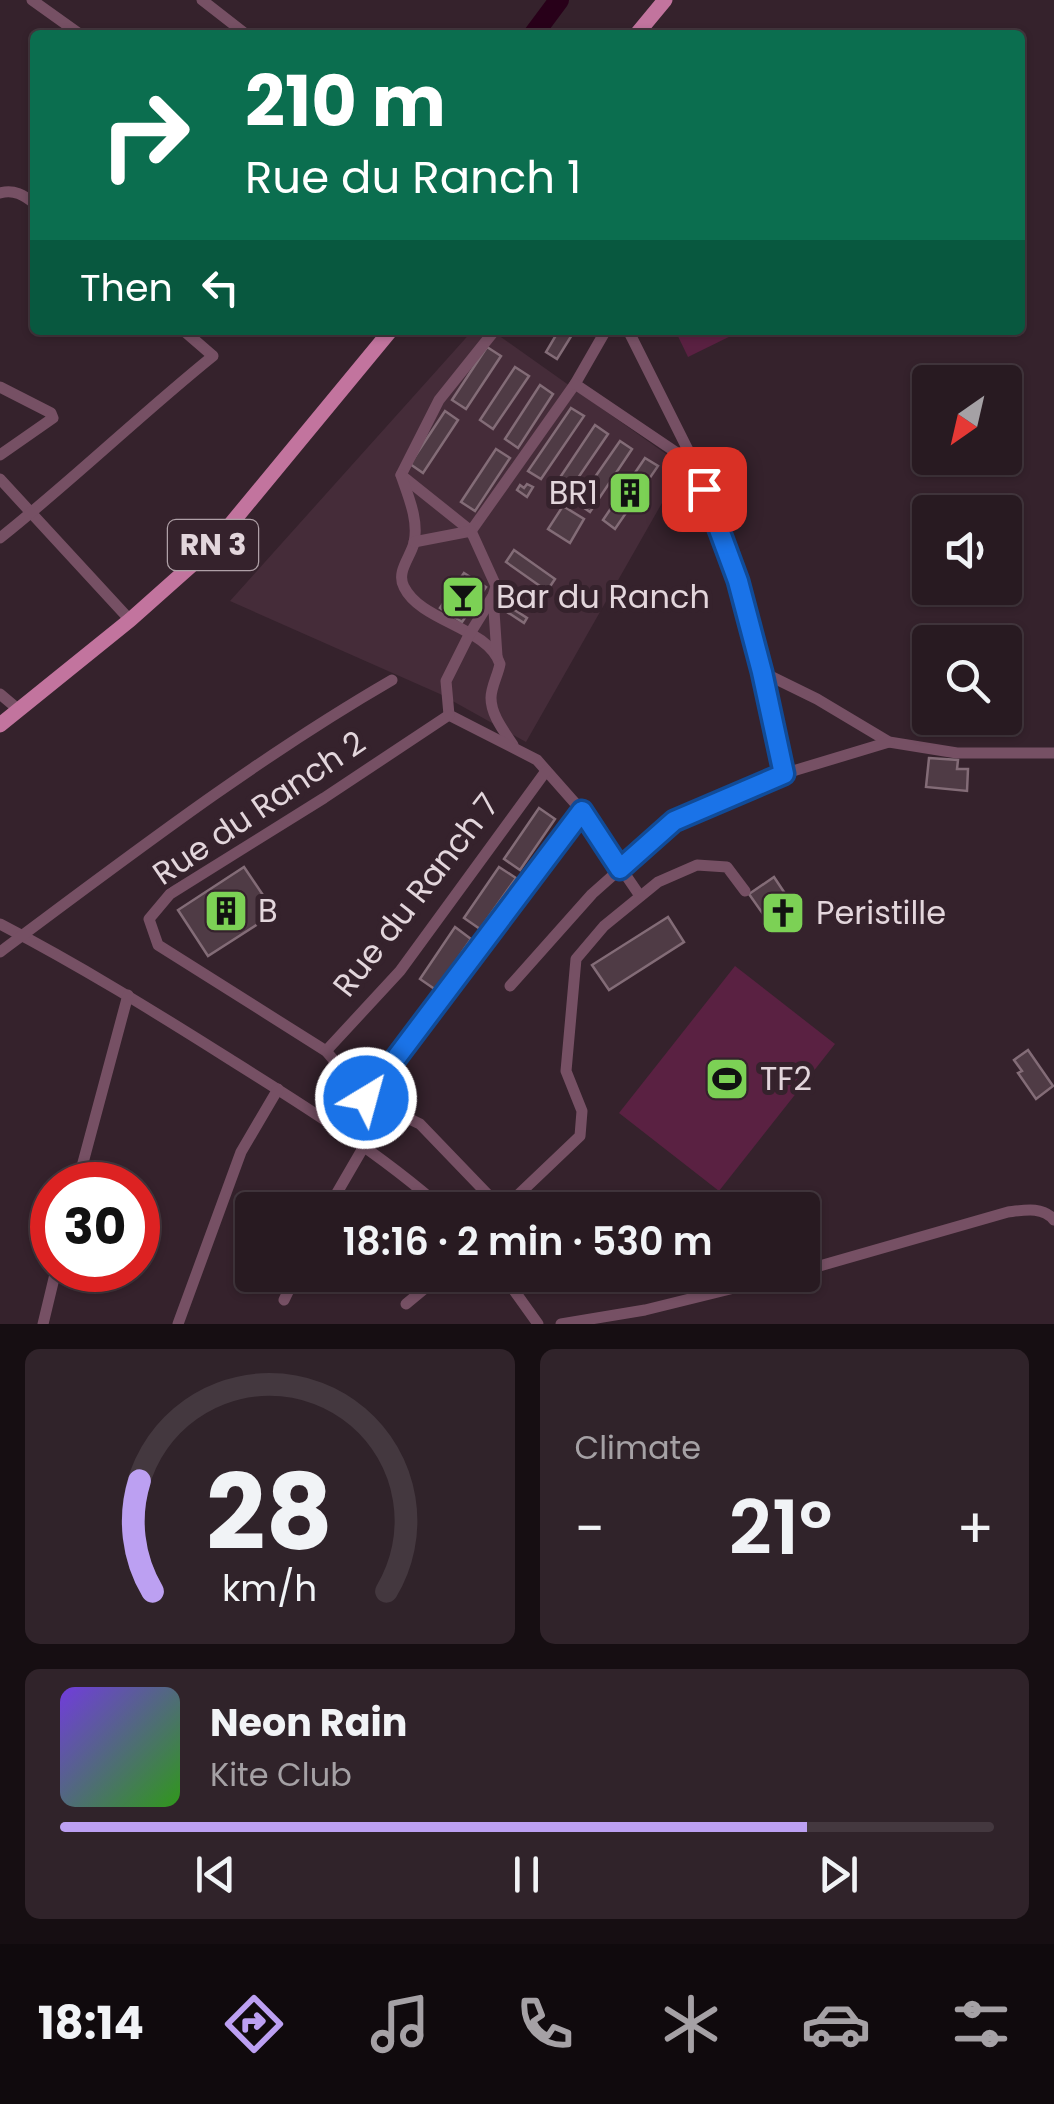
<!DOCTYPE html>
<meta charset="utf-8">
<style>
:root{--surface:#281a21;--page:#30232a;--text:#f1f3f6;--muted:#a5a1a5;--line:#44383f;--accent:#bca0f2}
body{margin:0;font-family:Poppins,sans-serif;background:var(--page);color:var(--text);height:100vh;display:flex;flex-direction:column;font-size:38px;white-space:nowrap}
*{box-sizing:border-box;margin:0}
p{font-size:32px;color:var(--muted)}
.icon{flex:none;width:55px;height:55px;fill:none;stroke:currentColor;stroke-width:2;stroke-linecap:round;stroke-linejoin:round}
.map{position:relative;height:1324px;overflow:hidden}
.details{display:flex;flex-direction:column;gap:25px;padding:25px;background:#160e12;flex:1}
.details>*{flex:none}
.hud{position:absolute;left:30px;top:30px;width:995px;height:305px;border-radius:10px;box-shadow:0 2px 8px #0004,0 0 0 2px var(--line);background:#0b6e4f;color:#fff;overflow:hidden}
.needle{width:65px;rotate:214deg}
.buttons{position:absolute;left:912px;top:365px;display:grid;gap:20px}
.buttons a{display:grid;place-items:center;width:110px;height:110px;border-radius:10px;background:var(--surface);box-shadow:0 2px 8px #0004,0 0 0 2px var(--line);font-size:50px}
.speed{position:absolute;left:30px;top:1162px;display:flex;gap:20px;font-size:50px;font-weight:700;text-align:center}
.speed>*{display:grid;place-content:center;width:130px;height:130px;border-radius:50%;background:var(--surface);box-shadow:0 2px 8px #0004,0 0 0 2px var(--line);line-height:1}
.speed .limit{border:15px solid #d22;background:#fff;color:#111}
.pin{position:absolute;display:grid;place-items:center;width:85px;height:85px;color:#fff;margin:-42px;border-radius:20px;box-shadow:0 5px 15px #0006}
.me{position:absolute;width:110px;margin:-55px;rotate:37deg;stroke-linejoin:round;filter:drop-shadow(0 0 8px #0008)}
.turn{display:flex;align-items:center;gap:35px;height:210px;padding:0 50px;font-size:45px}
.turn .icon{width:130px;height:130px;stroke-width:2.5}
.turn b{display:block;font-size:70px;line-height:85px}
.then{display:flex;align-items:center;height:95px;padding:0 50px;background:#0003;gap:20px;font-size:38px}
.big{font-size:75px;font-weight:600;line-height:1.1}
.details .card{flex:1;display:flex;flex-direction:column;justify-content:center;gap:15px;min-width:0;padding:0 35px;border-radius:15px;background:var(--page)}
.details .dial{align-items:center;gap:0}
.dial svg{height:260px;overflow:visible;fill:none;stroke:var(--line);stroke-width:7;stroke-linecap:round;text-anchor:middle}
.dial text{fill:var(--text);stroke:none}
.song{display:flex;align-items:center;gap:30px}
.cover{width:120px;height:120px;border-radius:15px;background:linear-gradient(135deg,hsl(260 70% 55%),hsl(110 70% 35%))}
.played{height:10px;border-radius:5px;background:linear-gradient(90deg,var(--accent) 80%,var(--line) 80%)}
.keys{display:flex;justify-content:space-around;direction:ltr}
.heat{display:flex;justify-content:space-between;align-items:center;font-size:55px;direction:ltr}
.details .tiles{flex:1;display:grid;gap:25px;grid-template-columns:1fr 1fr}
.card:last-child{grid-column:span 2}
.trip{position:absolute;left:235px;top:1192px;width:585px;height:100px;border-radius:10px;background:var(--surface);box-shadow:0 2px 8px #0004,0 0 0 2px var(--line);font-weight:600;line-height:100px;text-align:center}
.menu{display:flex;height:160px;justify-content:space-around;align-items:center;background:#100a0d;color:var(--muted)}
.menu .icon{width:70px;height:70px}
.menu .current{color:var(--accent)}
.menu b{font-size:45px;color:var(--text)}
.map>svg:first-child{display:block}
.built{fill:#452c39}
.green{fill:#5a2142}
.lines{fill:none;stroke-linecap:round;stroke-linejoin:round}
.river{stroke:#280019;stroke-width:20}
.building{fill:#4f3b45;stroke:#836c77;stroke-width:2.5}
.minor{stroke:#765064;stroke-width:11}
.major{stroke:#c2749e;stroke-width:15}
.route-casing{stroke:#114b97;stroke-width:25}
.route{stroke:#1a73e8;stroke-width:18}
.labels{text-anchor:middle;stroke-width:10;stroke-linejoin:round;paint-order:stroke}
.shield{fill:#35222c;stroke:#afa0a7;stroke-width:2.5}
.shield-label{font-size:30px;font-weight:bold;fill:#e3d6dc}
.poi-label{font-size:32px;fill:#e3d6dc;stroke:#35222c;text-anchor:start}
.street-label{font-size:32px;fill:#e3d6dc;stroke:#35222c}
</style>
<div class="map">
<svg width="1054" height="1324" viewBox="0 0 1054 1324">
<rect width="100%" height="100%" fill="#35222c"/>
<polygon class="built" points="473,330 491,330 683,466 526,742 440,694 230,601"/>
<g class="green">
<polygon points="675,330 743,330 688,357"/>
<polygon points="735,966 835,1044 719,1191 619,1113"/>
</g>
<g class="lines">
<polyline class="river" points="533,35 559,0"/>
</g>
<g class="building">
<polygon points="559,330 575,330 557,359 546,352"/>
<polygon points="487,347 501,356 466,409 452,400"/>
<polygon points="515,367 529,376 493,429 480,420"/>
<polygon points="540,385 553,394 518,448 505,439"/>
<polygon points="571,408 584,416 541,479 528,471"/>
<polygon points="445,411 458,420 423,473 410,464"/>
<polygon points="595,425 608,434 565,497 553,488"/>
<polygon points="620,441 632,449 590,512 577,503"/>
<polygon points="496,449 510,458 475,511 461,502"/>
<polygon points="645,458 658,466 615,529 603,520"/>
<polygon points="527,484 533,487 527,497 517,490 520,485 524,488"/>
<polygon points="563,506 584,519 570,543 548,529"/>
<polygon points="514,550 555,579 547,591 506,562"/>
<polygon points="464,573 486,587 462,622 440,608"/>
<polygon points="507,605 527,618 524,623 504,610"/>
<polygon points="919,694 930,694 930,718 964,719 945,720 945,726 920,726"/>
<polygon points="929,758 958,760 957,769 968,769 967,791 926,787"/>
<polygon points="539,808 555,819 520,870 504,859"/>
<polygon points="244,867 275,913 208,956 178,910"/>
<polygon points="499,867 516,878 480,929 464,918"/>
<polygon points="774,877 792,904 768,921 749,894"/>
<polygon points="668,917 684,942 609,990 592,965"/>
<polygon points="455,927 471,939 436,990 420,979"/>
<polygon points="1028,1050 1053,1086 1036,1099 1018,1073 1022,1071 1014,1060"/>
</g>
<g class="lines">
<g class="minor">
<polyline points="32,0 81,35"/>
<polyline points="202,0 247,35"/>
<path d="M0,193C14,189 24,195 35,204"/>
<polyline points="495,330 439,400 401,475 471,531 575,384 606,330"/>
<polyline points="628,330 692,458 738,581 762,672 783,774"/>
<polyline points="575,384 683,457 692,458"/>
<polyline points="0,387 51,413 53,418 0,455"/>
<path d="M401,475C408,496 419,520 414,543C410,558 396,572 404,587C421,622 488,627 500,664C498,675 491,687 491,698C491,715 504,731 513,745"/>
<polyline points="0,479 130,620"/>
<path d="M0,538C73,480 140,415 213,356L183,330"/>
<polyline points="414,542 471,531 496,586 493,596 469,635 446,681 449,715 537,760 582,811 640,896"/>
<polyline points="493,596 497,656"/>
<polyline points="762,672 817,699 889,742 957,753 1054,753"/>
<polyline points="0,694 19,710"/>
<polyline points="449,715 324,798 170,894 149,919 158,945 326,1051 366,1098 420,1124 496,1203 517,1196 580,1136 582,1111 566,1071 576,959 604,926 658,882 697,865 727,867 745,891"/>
<path d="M0,924C79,965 155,1012 231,1060C303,1105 380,1153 444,1210"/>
<path d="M0,952C128,857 254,760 392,680"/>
<polyline points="510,986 592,894 674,821 783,774 889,742"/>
<polyline points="326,1051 400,971 546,771"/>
<polyline points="366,1098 582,811"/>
<polyline points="77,1185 128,995"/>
<polyline points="327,1210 363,1148"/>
<path d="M802,1271L1008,1212C1024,1210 1043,1206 1054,1220"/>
<polyline points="503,1275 538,1324"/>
<polyline points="284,1300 296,1275"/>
<polyline points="406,1304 441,1275"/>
<polyline points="43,1324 56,1270"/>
<polyline points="178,1324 241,1152 278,1089"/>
<polyline points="561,1324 645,1310 787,1275"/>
</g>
<g class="major">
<polyline points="636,35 665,0"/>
<polyline points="0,725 130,620 211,548 391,330"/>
</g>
</g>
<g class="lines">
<defs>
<polyline id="route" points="366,1098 582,811 620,869 674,821 784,774 762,672 738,581 704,489"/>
</defs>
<use href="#route" class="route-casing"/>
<use href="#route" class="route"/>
</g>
<defs>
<symbol id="building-square" viewBox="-11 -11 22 22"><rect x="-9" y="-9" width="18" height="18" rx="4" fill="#7cd155" stroke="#35222c"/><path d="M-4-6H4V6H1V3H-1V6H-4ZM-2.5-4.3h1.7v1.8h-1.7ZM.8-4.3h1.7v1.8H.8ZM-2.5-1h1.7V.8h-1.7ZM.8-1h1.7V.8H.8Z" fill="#111"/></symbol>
<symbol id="bar-square" viewBox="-11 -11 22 22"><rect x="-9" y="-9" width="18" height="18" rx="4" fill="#7cd155" stroke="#35222c"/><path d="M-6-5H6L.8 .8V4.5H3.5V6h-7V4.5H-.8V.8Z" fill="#111"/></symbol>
<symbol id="church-square" viewBox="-11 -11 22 22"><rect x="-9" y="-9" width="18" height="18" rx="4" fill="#7cd155" stroke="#35222c"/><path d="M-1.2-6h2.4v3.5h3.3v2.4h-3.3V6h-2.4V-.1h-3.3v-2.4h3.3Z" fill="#111"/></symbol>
<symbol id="stadium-square" viewBox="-11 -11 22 22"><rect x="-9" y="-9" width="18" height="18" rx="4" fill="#7cd155" stroke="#35222c"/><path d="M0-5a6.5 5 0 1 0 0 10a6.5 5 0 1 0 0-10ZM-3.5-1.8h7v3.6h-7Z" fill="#111"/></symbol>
</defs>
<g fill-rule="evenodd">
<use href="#building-square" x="605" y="468" width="50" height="50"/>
<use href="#bar-square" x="438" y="572" width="50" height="50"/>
<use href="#building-square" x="201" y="886" width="50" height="50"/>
<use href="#church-square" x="758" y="888" width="50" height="50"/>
<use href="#stadium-square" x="702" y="1054" width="50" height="50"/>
</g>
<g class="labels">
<rect class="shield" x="168" y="520" width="90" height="50" rx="8"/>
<g class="shield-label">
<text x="213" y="555">RN 3</text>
</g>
<g class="poi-label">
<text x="598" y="504" text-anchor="end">BR1</text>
<text x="496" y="608">Bar du Ranch</text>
<text x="258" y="922">B</text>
<text x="816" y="924">Peristille</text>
<text x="760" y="1090">TF2</text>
</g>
<g class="street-label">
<text transform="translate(259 808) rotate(-34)" y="11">Rue du Ranch 2</text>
<text transform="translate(416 895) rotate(-52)" y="11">Rue du Ranch 7</text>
</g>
</g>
</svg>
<div class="buttons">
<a><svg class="needle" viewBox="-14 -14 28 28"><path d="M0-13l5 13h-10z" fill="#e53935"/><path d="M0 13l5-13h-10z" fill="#a5a1a5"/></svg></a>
<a><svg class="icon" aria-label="sound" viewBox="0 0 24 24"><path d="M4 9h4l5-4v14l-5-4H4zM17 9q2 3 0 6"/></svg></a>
<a><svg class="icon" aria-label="search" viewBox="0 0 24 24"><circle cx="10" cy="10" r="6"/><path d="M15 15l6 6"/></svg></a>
</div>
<div class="speed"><div class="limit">30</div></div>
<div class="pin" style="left:704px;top:489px;background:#d93025"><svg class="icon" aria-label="arrive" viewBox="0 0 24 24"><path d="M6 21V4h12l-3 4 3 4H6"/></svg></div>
<svg class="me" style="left:366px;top:1098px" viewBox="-20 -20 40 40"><circle r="17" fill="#1a73e8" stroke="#fff" stroke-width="3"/><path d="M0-11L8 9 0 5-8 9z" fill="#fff"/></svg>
<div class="trip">18:16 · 2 min · 530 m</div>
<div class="hud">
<div class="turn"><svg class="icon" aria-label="right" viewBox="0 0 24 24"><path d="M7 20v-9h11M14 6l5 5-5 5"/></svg><div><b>210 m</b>Rue du Ranch 1</div></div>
<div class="then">Then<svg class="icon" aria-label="left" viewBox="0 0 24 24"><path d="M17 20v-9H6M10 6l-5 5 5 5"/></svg></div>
</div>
</div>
<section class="details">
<div class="tiles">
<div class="card dial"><svg viewBox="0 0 100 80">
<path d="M14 69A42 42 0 1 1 86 69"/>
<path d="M14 69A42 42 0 0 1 10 35" stroke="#bca0f2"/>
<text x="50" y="56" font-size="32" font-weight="700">28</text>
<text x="50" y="72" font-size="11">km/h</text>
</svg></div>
<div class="card"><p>Climate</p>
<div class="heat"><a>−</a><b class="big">21°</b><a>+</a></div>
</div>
<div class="card">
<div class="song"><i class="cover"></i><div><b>Neon Rain</b><p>Kite Club</p></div></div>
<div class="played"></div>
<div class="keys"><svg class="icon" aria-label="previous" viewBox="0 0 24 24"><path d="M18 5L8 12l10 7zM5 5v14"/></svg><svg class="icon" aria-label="pause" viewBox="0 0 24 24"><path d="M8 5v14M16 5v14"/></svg><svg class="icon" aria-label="next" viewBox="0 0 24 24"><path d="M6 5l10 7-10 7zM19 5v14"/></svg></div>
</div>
</div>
</section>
<nav class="menu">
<b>18:14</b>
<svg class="icon current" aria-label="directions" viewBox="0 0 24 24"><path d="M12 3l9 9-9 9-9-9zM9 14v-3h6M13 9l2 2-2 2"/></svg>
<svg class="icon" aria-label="music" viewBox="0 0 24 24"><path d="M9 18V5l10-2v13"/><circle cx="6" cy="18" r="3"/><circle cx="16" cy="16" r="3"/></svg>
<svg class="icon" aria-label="phone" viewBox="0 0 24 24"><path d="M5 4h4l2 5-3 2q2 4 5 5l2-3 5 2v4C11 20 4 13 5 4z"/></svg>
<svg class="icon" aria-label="climate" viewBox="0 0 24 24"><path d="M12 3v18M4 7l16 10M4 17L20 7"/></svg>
<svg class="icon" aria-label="car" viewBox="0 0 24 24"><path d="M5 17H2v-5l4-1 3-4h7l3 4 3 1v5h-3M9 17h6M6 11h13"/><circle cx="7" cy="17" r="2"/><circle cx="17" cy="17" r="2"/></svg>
<svg class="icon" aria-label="filters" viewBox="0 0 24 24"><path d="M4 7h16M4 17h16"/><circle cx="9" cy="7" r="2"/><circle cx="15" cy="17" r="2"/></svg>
</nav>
